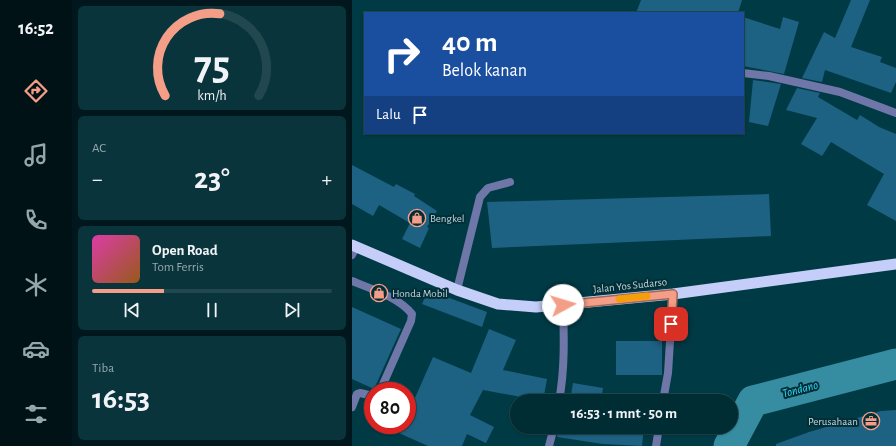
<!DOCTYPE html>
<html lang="id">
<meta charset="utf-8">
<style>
:root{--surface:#002c34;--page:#0a343c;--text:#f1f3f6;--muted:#95a7ac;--line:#22484f;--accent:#f49e88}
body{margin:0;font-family:"Alegreya Sans",sans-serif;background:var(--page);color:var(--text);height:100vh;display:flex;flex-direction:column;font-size:15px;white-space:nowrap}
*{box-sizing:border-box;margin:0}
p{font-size:13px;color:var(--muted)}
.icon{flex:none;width:22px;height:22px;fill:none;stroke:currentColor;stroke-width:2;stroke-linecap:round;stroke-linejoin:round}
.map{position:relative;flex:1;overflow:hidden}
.drawer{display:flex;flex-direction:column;gap:6px;padding:6px;background:#00181d;width:280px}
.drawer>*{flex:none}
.banner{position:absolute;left:12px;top:12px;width:380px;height:122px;border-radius:0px;box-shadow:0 1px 3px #0004,0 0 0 1px var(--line);background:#1a4fa0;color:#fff;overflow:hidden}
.speed{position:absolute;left:12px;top:382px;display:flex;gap:8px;font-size:20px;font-weight:700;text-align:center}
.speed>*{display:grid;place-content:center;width:52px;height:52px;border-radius:50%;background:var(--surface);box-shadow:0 1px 3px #0004,0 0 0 1px var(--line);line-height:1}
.speed .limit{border:6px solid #d22;background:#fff;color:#111}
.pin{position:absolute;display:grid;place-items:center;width:34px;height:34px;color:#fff;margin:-17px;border-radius:8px;box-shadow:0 2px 6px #0006}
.me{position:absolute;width:44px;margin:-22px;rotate:84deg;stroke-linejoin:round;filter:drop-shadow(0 0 3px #0008)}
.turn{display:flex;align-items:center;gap:14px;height:84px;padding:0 12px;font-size:18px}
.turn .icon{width:52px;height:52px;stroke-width:2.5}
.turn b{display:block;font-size:28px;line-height:34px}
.then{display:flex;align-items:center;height:38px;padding:0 12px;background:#0003;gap:8px;font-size:15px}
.big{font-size:30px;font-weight:600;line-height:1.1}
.drawer .card{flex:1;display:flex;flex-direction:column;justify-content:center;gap:6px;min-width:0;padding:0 14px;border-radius:6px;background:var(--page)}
.drawer .dial{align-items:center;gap:0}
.dial svg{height:104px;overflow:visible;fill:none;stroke:var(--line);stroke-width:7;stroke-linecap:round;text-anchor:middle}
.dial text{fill:var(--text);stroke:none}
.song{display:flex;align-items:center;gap:12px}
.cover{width:48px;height:48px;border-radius:6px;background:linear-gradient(135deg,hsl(320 70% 55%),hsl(30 70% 35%))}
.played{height:4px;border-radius:2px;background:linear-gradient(90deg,var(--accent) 30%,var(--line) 30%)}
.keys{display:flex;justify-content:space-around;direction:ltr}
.heat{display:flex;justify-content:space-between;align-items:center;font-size:22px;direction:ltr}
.trip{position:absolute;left:158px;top:394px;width:228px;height:40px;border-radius:20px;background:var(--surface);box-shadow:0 1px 3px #0004,0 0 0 1px var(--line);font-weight:600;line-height:40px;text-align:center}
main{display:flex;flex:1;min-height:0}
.dock{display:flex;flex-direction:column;width:72px;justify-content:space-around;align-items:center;background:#001215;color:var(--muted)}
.dock .icon{width:28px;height:28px}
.dock .selected{color:var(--accent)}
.dock b{font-size:18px;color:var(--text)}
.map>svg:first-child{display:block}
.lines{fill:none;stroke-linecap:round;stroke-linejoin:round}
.river{stroke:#368da1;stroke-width:31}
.building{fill:#1d6183}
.service{stroke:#6e77a8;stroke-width:8}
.minor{stroke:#6e77a8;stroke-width:8}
.trunk{stroke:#c4cef8;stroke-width:11}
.route-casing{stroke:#9f6758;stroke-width:10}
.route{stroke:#f49e88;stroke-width:7}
.slow{stroke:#f59e0b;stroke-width:7}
.labels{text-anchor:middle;stroke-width:4;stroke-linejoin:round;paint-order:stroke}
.poi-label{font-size:11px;fill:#bdd7de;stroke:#042e37;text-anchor:start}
.street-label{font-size:11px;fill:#bdd7de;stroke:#042e37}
.water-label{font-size:12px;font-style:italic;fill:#30dcfe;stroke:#042e37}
</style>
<main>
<nav class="dock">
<b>16:52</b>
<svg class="icon selected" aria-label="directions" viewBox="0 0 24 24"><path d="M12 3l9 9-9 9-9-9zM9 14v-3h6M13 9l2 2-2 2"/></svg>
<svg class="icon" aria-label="music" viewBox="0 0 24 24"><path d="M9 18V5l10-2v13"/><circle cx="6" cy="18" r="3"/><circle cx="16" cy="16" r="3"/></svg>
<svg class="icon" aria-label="phone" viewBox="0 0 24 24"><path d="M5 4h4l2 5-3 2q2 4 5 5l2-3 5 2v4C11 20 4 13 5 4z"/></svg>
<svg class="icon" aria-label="climate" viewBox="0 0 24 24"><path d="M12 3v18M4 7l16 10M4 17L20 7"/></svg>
<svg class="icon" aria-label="car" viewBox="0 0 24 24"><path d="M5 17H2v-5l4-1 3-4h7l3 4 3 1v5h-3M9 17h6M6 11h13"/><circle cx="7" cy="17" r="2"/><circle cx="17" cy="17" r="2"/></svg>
<svg class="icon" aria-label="filters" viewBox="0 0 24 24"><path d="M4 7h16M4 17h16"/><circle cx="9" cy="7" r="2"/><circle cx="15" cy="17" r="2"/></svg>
</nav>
<section class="drawer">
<div class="card dial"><svg viewBox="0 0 100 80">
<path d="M14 69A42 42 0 1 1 86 69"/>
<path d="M14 69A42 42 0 0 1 56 6" stroke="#f49e88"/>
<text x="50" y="56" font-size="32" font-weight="700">75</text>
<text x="50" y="72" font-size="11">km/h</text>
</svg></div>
<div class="card"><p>AC</p>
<div class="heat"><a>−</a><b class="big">23°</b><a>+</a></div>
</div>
<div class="card">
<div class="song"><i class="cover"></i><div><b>Open Road</b><p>Tom Ferris</p></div></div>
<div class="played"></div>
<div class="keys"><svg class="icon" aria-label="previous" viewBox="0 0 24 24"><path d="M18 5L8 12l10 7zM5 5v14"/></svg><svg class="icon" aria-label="pause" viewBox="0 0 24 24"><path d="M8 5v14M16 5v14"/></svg><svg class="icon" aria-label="next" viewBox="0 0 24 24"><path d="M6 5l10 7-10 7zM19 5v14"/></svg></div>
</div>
<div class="card"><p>Tiba</p><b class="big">16:53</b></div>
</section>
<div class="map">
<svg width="544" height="446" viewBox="0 0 544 446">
<rect width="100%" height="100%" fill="#003a45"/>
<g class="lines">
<polyline class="river" points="377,446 401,401 544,364"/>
</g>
<g class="building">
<polygon points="289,0 390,0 386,13 284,13"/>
<polygon points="499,0 518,0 499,47 530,57 528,62 544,68 544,82 539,93 473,70 470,82 450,78 472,32 483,38"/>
<polygon points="391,17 428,29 431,17 447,22 432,74 391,66"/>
<polygon points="401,80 429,84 416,126 397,122"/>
<polygon points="445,88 468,93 466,97 505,120 508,115 527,127 544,134 544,221 515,205 532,174 479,142 470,156 449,144 465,118 434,110"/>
<polygon points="0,165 42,187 44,184 63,194 62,196 85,211 75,227 77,228 68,248 50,239 58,223 27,205 21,216 0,204"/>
<polygon points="417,194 419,236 140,248 135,202"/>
<polygon points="76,290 135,312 130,327 70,304"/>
<polygon points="0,307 49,329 22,389 0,379"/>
<polygon points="137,329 164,340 151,370 195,379 191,401 131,390 118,415 142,427 134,443 115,434 110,446 76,446 29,425 55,425 55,405 59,407 81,357 119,373"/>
<rect x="264" y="341" width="46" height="34"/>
<polygon points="221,383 251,388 249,401 218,401"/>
<polygon points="544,410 544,446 424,446 424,444 457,432 529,411"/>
<polygon points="207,427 292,427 290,446 251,444 205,437"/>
</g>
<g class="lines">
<g class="service">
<polyline points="0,255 4,247"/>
<path d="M0,281C19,289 47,297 60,314L59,321L28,391"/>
<polyline points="105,290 128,197 136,188 158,182"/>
<polyline points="311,401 316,373 321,294"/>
<polyline points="0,407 5,394 8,393 21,396"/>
<polyline points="304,446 307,427"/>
</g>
<g class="minor">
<polyline points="391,73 417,76 488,92 544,113"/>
<path d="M207,401C213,369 212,337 211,305"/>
<polyline points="197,446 202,427"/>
</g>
<polyline class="trunk" points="0,245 105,290 146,304 184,307 321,294 544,264"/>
</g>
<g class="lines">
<defs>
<polyline id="route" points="211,305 321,294 319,324"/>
</defs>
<use href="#route" class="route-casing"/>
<use href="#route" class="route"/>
<polyline class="slow" points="267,299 295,296"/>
</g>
<defs>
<symbol id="shop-ring" viewBox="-11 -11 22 22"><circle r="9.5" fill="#042e37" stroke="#f49e88" stroke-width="1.5"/><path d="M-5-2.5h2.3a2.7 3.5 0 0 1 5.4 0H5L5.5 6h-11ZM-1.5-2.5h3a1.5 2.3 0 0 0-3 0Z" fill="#f49e88"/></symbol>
<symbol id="office-ring" viewBox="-11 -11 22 22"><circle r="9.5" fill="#042e37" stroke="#f49e88" stroke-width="1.5"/><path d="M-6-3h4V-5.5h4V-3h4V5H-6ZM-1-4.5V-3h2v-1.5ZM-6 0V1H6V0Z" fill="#f49e88"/></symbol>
</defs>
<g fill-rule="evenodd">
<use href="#shop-ring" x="55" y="208" width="20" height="20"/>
<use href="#shop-ring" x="17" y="283" width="20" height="20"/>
<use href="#office-ring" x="509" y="411" width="20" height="20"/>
</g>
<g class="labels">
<g class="poi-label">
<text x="78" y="222">Bengkel</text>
<text x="40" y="297">Honda Mobil</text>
<text x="506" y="425" text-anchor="end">Perusahaan</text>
</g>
<g class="street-label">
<text transform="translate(278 285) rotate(-6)" y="4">Jalan Yos Sudarso</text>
</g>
<g class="water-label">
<text transform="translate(448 389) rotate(-15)" y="4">Tondano</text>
</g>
</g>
</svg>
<div class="speed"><div class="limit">80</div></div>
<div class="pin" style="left:319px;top:324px;background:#d93025"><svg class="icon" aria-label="arrive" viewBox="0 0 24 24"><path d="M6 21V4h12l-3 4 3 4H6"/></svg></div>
<svg class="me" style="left:211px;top:305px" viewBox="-20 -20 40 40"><circle r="19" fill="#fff"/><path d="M0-13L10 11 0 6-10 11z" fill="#f49e88"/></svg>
<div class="trip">16:53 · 1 mnt · 50 m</div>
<div class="banner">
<div class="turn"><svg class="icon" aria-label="right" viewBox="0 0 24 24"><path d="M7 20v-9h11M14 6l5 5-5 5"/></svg><div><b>40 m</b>Belok kanan</div></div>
<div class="then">Lalu<svg class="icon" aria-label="arrive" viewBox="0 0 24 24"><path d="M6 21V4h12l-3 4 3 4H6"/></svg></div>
</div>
</div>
</main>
